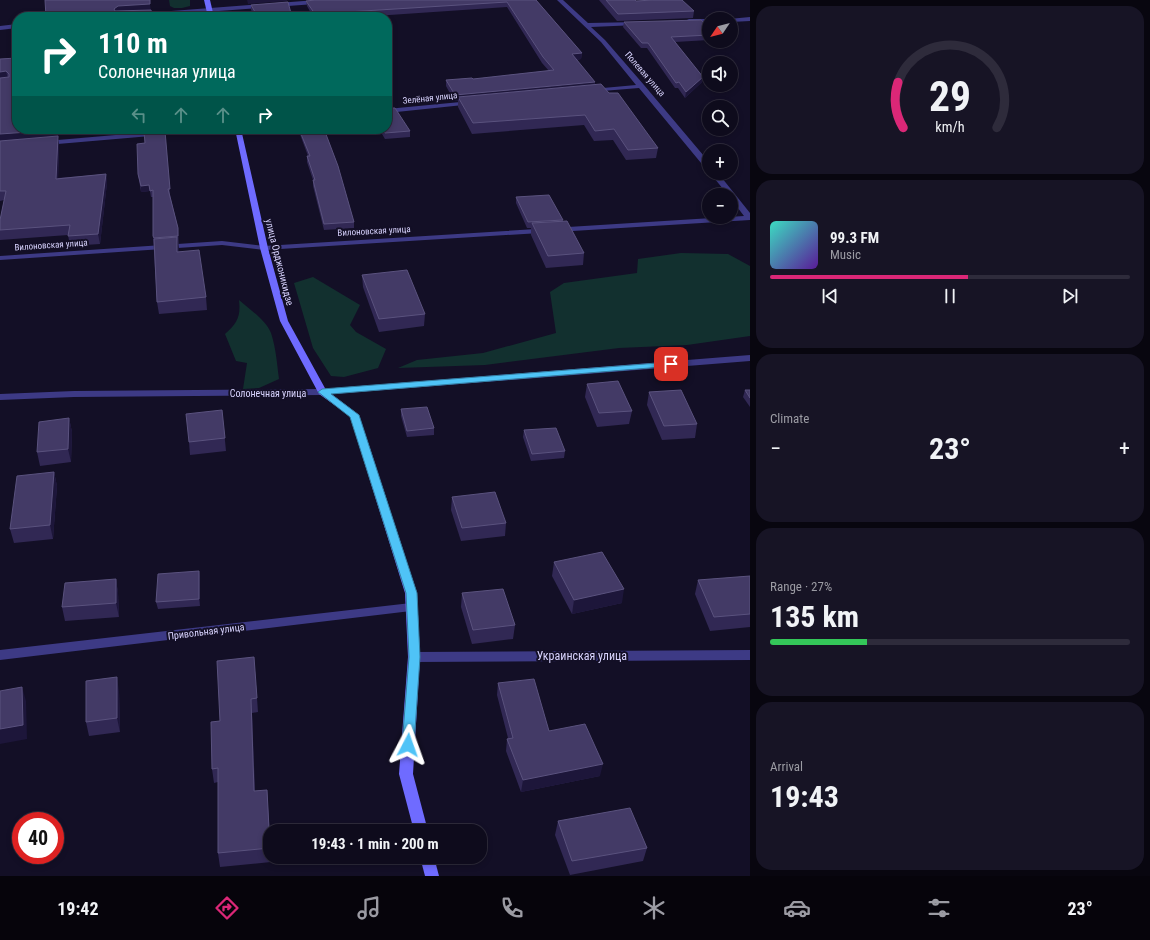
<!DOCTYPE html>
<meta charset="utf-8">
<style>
:root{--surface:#0e0b1c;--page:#171425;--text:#f1f3f6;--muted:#9b9ba3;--line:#2e2b3b;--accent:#db2777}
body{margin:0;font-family:"Roboto Condensed",sans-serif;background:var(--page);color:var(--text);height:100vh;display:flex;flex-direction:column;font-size:15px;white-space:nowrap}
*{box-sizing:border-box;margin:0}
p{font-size:13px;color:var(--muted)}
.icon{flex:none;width:22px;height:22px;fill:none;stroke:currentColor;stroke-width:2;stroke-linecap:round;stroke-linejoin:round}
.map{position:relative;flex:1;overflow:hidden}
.panel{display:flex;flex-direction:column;gap:6px;padding:6px;background:#08060f;width:400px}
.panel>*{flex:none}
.banner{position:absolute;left:12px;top:12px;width:380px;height:122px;border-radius:16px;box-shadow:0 2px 6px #0003,0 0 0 1px var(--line);background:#00695c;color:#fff;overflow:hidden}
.needle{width:26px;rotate:235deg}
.buttons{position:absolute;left:702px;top:12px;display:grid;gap:8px}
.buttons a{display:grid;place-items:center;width:36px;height:36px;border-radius:50%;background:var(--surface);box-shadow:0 2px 6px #0003,0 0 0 1px var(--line);font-size:20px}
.speed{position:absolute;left:12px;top:812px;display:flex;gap:8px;font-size:20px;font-weight:700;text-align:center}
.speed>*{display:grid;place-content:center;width:52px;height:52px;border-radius:50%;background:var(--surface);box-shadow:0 2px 6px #0003,0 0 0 1px var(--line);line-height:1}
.speed .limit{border:6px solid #d22;background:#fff;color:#111}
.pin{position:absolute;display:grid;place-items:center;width:34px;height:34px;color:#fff;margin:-17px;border-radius:8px;box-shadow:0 2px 6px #0006}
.me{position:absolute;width:44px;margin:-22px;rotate:4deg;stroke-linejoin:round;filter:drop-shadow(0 0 3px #0008)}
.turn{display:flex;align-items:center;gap:14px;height:84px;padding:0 20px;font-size:18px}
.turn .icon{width:52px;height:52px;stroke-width:2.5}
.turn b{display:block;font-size:28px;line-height:34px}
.lanes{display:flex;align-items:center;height:38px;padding:0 20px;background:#0003;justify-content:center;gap:20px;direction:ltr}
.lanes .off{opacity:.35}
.big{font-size:30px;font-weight:700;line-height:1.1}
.panel .tile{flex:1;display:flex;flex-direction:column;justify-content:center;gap:6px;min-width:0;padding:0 14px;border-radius:16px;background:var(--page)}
.panel .dial{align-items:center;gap:0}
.dial svg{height:104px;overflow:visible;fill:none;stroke:var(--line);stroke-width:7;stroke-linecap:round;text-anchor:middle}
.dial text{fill:var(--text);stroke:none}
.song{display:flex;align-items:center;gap:12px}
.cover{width:48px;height:48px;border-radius:6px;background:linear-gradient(135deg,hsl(170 70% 55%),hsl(270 70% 35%))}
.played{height:4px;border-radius:2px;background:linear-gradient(90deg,var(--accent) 55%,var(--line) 55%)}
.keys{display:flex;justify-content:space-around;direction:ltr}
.heat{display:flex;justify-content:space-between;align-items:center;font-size:22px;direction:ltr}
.charge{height:6px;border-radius:3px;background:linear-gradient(90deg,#34c759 27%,var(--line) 0)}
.trip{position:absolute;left:263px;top:824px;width:224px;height:40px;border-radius:16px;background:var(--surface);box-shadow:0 2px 6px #0003,0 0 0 1px var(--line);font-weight:700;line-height:40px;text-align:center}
.tab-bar{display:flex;height:64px;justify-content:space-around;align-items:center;background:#06040b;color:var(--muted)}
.tab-bar .icon{width:28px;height:28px}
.tab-bar .selected{color:var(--accent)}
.tab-bar b{font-size:18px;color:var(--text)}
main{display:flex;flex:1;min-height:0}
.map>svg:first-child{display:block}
.green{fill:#12302f}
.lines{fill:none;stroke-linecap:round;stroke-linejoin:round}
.street{fill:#3d3a85;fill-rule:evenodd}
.secondary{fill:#6f6bff;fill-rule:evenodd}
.wall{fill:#312854}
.shaded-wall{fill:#1d163a}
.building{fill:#433a66;stroke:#5a527e}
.route{fill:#4fc3f7;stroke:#337fa1}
.labels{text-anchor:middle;stroke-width:4;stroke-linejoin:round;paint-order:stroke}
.far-street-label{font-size:9px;fill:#d9d4ff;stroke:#130f26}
.street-label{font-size:10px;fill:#d9d4ff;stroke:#130f26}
.near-street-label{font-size:12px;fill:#d9d4ff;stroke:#130f26}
</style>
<main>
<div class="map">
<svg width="750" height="876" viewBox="0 0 750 876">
<rect width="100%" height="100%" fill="#130f26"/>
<g class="green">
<polygon points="169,0 190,0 190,6 182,8 174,8 170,6"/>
<polygon points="681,253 728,254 750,266 750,336 687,345 619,348 485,365 398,368 417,360 483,353 556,333 550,292 564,283 637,273 638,259"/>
<polygon points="313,277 360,305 350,325 356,332 386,349 378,368 344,377 331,376 313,348 294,283"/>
<path d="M239,300C249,309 266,320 271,333C276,348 277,364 279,379L259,388L243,389L247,363L236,361L225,334C237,323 241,317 239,300Z"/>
</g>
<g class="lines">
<g class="street">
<polygon points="317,0 345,0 342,2 138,17 116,17 119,15"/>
<polygon points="557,0 563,0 588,23 639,22 639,24 637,25 591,27 605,40 644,85 709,162 709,169 706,169 639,88 590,92 590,90 592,89 636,85 601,42"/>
<polygon points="750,17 750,21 731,22 731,19 729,19"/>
<polygon points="689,19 709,19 709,23 687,22 687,20"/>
<polygon points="17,24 17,28 0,30 0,26"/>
<polygon points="471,101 473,102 473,104 387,113 387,109"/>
<polygon points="185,129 212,129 209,131 46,145 43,143 46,141"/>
<polygon points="710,173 718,173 750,213 750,220 264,250 222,245 0,260 0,256 222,241 264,246 744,216 731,199 731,195 728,195"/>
<polygon points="750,355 750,361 322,395 74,397 0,400 0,394 74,391 322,389"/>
<polygon points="411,603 415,604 417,607 415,610 411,611 0,660 0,650"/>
<polygon points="750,650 750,660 414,662 410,660 408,657 410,654 414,652"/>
</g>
<g class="secondary">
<polygon points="204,0 210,0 214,17 208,17"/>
<polygon points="235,129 241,129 268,248 288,321 326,390 359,415 417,593 420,657 413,774 428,831 414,831 399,774 408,657 405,593 350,416 319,394 280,321 260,248"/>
<polygon points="420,857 434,857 439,876 425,876"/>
</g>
</g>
<g class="wall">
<polygon points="536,0 582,53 581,59 576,60 595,82 595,84 658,148 656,158 626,160 613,140 594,141 584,125 472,134 458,107 458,101 454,101 446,86 446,80 473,79 549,71 542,63 507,7 360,17 313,17 307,6 306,1"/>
<polygon points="599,0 635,0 636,1 694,11 693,18 617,21"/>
<polygon points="251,5 292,17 256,17 251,10"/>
<polygon points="624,22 709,27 709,40 675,42 702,82 685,98 678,88 675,88 647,48 641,48 623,27"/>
<polygon points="0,59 59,138 58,138 59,145 58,178 106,174 107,183 100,244 70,246 68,235 0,240 0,220 4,200 0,201"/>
<polygon points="298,129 324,129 354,222 354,228 324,230 313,186 313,180 307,162 307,156 308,156"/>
<polygon points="379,129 387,129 410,131 410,137 385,139"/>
<polygon points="165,131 170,195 178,228 179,252 206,297 207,310 159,314 157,302 153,236 153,197 151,197 150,191 141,192 138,174 145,143"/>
<polygon points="516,197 563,220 563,221 584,253 583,265 546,268 531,235 531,228 527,228 516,203"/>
<polygon points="362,275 425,314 424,326 379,332 363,287"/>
<polygon points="587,384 632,411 629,424 597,427 585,397"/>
<polygon points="745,390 750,390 750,407 743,397"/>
<polygon points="649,392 697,424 695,438 662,440 647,405"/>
<polygon points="401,409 434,428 434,435 407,437 401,416"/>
<polygon points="222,410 226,451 190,455 189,442"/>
<polygon points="69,418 72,432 71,462 40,466 37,452"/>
<polygon points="524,430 565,451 564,458 531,461 523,437"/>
<polygon points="54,472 57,486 53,539 14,543 10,529"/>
<polygon points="452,497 506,523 505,536 461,541 451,510"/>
<polygon points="554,562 622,603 572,614 552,576"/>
<polygon points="199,571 200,579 200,606 158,609 156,602"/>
<polygon points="750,576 750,627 710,631 695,594 698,580"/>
<polygon points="116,579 118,593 119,617 65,621 62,607"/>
<polygon points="462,593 515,625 513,639 472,644 461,607"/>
<polygon points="254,657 258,712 252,713 255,791 267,790 270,837 270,857 271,857 271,862 220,867 218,853 218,782 214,783 212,769 220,721"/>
<polygon points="498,683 549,731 600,776 521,792 506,751 507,739 508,738 497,695"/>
<polygon points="119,691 120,732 89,736 86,722"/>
<polygon points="558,821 647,848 643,861 570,875 555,835"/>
</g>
<g class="shaded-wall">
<polygon points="247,0 287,0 287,1 248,4"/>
<polygon points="150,4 151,11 115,17 114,9 118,6"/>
<polygon points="582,53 581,59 571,60 572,54"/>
<polygon points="6,71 8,80 0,81 0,72"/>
<polygon points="703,77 702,82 685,98 686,92"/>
<polygon points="595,82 594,88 458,97 458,101 454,101 455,95"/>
<polygon points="387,102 391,102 391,107 387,108"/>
<polygon points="58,129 59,138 58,138 59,145 58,188 56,179 0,144 0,134"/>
<polygon points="144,129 165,129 144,131"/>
<polygon points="106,174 107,183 100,244 98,234"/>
<polygon points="149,185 150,191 141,192 141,186"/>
<polygon points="177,237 179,249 179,264 177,252"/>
<polygon points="69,418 72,432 71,462 68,449"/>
<polygon points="54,472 57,486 53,539 50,525"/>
<polygon points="199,571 200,579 200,606 199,599"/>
<polygon points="116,579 118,593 119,617 116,603"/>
<polygon points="624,589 622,603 572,614 574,600"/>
<polygon points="117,677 119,691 120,732 117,718"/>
<polygon points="22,687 26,701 27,739 0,744 0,729"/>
<polygon points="251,699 252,713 255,805 254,791"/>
<polygon points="603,764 600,776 521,792 523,780"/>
<polygon points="267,790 270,837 270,848"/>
</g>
<g class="building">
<polygon points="45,0 150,0 150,4 118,6 114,9 115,11 151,10 152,15 153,15 154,17 46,17"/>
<polygon points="315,0 536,0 582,53 572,54 595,82 455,95 446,80 472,78 473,79 554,70 543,57 507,2 315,14 306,1"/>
<polygon points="606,0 635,0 636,1 653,0 682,0 694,11 618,14"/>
<polygon points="288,2 292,17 258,17 251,5"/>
<polygon points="701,20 709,27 709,35 671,37 703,77 686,92 679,82 676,83 648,43 642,43 624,22"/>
<polygon points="17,58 17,129 57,129 57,130 0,134 0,78 9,77 9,74 6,71 0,72 0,59"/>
<polygon points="601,84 609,93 618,93 658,148 628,150 614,129 595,131 585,115 473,123 458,97"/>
<polygon points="387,95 391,102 387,102"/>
<polygon points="387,108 395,108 410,131 385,133 382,129 387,129"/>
<polygon points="299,129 324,129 338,166 354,222 324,224 313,180 315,180 307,156 310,156"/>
<polygon points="165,131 170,189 168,189 178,228 178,236 154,238 153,236 153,190 150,191 149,185 141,186 138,174 137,144 145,143 144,132"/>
<polygon points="58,136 56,179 106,174 98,234 68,236 70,225 0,230 0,220 6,191 0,191 0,141"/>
<polygon points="549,195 563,220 528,222 516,197"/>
<polygon points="567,221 584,253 548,256 532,223"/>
<polygon points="177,237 177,252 199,250 206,297 157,302 154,239"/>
<polygon points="407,270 425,314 379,319 362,275"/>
<polygon points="618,381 632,411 599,413 587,384"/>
<polygon points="681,390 697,424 664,426 649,392"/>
<polygon points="745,390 750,390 750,398"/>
<polygon points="427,407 434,428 407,431 401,409"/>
<polygon points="222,410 225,438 189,442 186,414"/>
<polygon points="69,418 68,449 37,452 39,422"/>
<polygon points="556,428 565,451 532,454 524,430"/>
<polygon points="54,472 50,525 10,529 17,476"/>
<polygon points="495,492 506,523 462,528 452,497"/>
<polygon points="602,552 624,589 574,600 554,562"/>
<polygon points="199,571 199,599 156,602 158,574"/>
<polygon points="750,576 750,614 714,617 698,580"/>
<polygon points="116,579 116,603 62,607 65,583"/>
<polygon points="503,589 515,625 473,630 462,593"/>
<polygon points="254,657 257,698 251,699 254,791 267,790 270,848 218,853 218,768 212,769 211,722 220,721 217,661"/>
<polygon points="117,677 117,718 86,722 86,681"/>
<polygon points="534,679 549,731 585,724 603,764 523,780 507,739 513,738 498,683"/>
<polygon points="22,687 23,725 0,729 0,691"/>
<polygon points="630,808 647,848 572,861 558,821"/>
</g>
<polygon class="route" points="671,362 674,363 675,364 674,366 331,394 359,415 417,593 420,657 414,745 413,748 408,750 404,748 402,745 409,657 406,593 350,417 318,392 322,389"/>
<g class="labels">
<g class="far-street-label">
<text transform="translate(645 74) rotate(49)" y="3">Полевая улица</text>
<text transform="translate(430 98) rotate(-6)" y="3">Зелёная улица</text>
<text transform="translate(374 231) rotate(-3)" y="3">Вилоновская улица</text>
<text transform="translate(51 245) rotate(-4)" y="3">Вилоновская улица</text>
</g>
<g class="street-label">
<text transform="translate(280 262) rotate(76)" y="4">улица Орджоникидзе</text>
<text x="268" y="397">Солонечная улица</text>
<text transform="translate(206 631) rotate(-7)" y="4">Привольная улица</text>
</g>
<g class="near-street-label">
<text x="582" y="660">Украинская улица</text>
</g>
</g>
</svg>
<div class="buttons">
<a><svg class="needle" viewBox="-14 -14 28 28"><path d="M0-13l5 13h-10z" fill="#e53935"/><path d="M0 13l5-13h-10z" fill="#9b9ba3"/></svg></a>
<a><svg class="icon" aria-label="sound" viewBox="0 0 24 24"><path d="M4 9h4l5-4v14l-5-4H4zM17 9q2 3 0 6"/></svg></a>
<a><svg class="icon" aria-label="search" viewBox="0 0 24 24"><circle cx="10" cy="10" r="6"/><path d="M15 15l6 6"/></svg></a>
<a>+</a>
<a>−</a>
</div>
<div class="speed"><div class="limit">40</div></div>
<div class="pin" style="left:671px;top:364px;background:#d93025"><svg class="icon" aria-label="arrive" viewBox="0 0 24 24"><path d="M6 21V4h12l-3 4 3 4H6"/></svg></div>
<svg class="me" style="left:408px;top:745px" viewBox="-20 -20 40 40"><path d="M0-17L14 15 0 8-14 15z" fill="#4fc3f7" stroke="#fff" stroke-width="4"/></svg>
<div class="trip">19:43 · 1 min · 200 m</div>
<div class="banner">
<div class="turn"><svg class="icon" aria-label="right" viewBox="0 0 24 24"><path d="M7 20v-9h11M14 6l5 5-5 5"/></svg><div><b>110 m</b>Солонечная улица</div></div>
<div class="lanes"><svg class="icon off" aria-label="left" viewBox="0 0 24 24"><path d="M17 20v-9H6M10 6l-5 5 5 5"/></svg><svg class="icon off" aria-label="ahead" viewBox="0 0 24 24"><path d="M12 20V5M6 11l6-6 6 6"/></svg><svg class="icon off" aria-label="ahead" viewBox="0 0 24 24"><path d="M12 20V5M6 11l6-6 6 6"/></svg><svg class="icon" aria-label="right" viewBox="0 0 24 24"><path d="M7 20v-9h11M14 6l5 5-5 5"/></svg></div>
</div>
</div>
<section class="panel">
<div class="tile dial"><svg viewBox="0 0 100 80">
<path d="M14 69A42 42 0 1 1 86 69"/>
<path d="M14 69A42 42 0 0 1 10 34" stroke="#db2777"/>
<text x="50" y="56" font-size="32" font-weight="700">29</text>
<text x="50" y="72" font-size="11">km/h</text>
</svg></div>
<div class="tile">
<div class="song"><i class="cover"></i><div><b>99.3 FM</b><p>Music</p></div></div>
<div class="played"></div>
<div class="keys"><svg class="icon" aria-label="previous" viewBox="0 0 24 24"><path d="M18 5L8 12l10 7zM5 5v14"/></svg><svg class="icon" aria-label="pause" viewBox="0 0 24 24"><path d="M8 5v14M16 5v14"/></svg><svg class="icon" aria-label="next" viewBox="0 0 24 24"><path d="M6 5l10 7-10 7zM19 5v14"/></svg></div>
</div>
<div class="tile"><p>Climate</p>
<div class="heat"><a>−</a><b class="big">23°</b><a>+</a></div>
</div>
<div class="tile"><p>Range · 27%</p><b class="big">135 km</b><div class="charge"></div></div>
<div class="tile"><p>Arrival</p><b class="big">19:43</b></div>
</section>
</main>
<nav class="tab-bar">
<b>19:42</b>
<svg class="icon selected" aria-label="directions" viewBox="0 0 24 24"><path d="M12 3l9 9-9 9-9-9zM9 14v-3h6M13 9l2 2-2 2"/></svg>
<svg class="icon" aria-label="music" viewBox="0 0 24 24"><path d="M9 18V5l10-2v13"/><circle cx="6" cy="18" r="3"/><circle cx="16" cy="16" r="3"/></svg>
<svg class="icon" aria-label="phone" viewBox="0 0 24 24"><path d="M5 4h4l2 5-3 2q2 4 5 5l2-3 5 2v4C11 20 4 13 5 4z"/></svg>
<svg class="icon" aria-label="climate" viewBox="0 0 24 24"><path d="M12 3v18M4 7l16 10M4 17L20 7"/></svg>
<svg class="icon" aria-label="car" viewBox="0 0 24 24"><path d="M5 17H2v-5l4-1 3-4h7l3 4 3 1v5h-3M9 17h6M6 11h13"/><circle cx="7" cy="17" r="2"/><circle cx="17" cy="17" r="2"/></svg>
<svg class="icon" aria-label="filters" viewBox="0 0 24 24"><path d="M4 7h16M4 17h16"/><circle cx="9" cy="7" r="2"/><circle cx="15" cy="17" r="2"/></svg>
<b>23°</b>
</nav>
